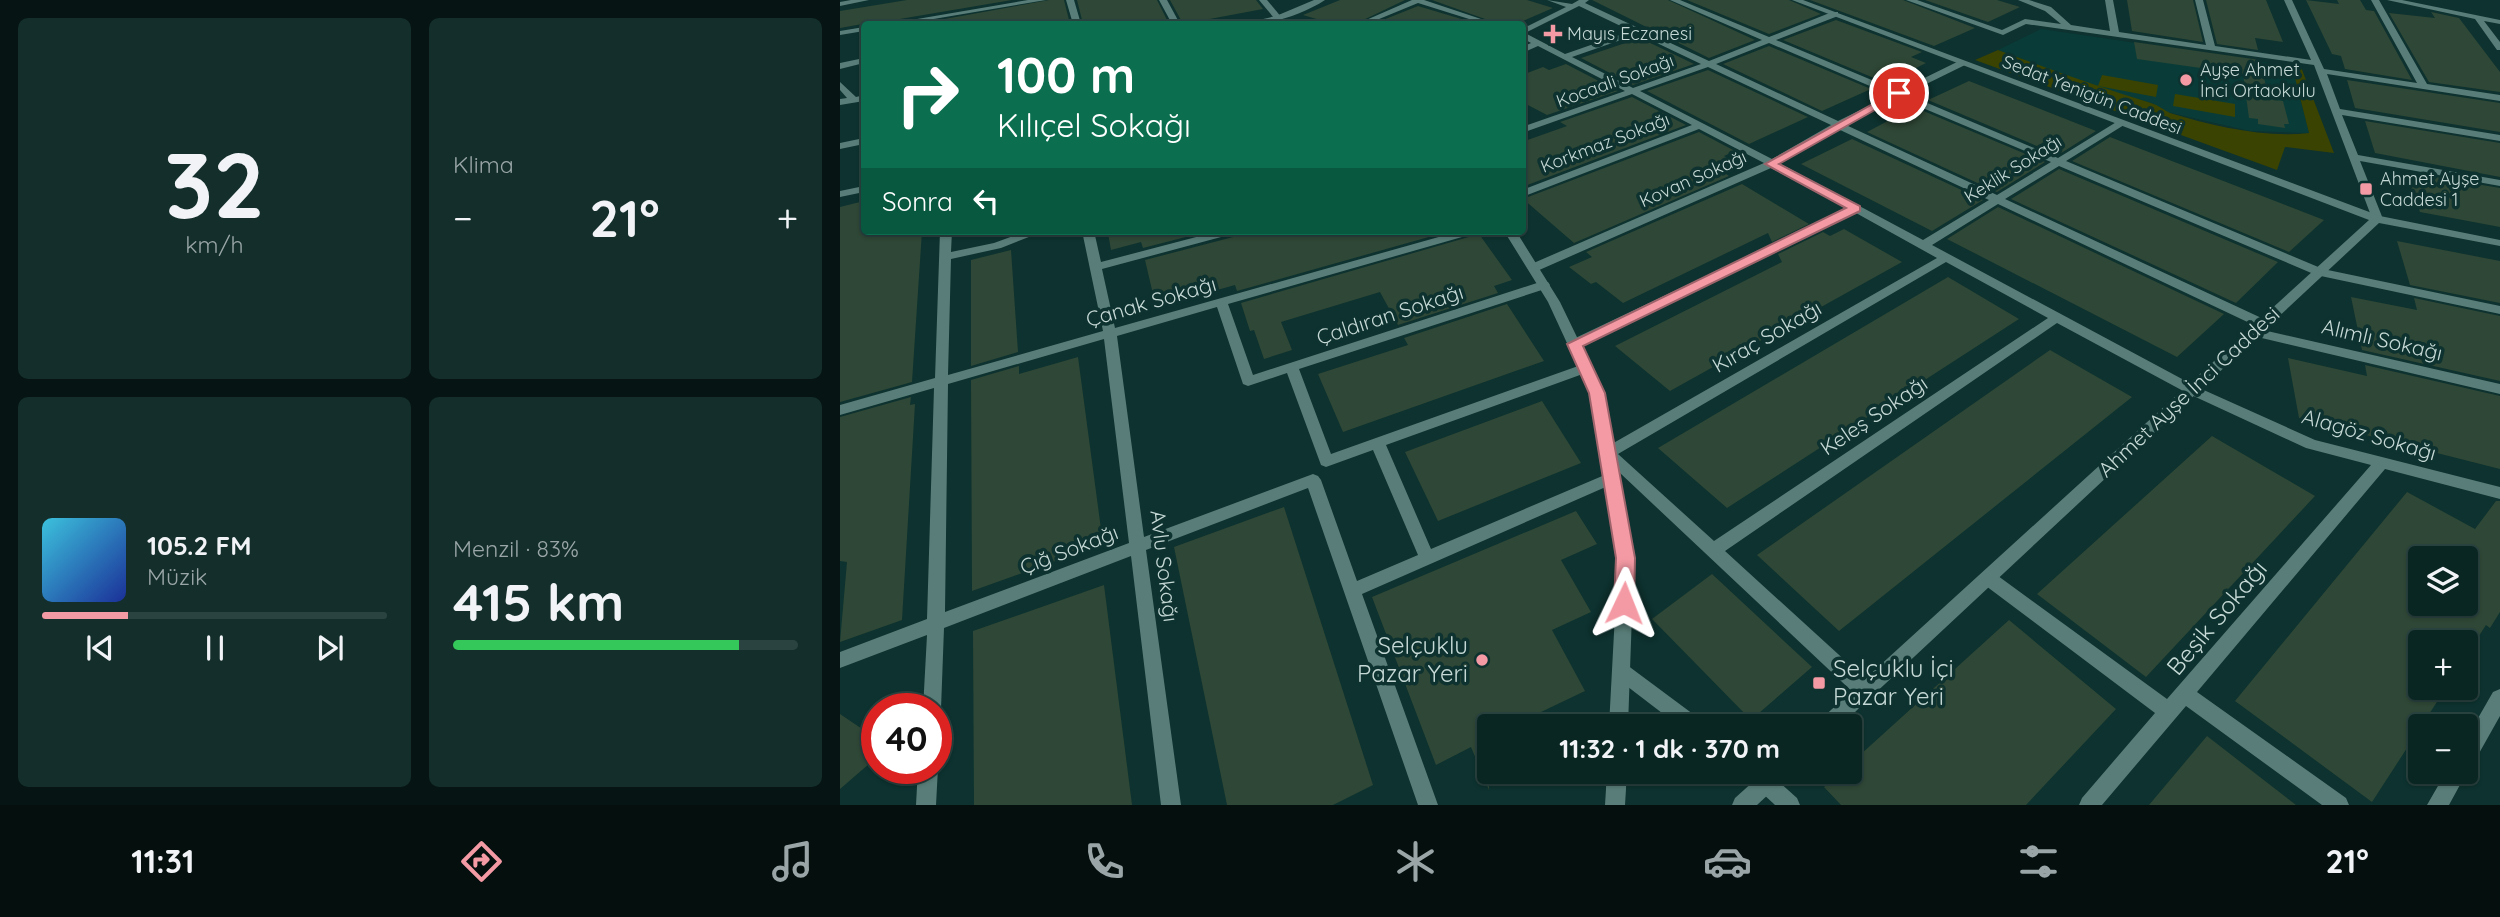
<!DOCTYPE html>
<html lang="tr">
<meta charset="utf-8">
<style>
:root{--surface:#0a2623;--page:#132e2b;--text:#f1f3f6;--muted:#99a5a6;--line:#2a4341;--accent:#f49aa4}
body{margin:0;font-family:Quicksand,sans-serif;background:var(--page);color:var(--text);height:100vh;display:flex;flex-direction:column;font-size:26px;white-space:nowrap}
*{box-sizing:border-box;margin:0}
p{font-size:23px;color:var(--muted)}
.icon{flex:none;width:38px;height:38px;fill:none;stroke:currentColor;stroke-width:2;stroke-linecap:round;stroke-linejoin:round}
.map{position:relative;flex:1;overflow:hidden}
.drawer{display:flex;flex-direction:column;gap:18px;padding:18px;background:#061513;width:840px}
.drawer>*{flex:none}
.top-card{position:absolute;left:21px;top:21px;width:665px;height:214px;border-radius:7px;box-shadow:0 2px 5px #0004,0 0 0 2px var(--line);background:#0b6e4f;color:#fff;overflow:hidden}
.tools{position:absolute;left:1568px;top:546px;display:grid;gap:14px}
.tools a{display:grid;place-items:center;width:70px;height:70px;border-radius:7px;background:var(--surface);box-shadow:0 2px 5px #0004,0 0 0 2px var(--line);font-size:35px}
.speed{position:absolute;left:21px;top:693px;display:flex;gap:14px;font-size:35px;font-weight:700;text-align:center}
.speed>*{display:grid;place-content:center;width:91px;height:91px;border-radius:50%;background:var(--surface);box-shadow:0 2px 5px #0004,0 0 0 2px var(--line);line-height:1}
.speed .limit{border:10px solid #d22;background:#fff;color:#111}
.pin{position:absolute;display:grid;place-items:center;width:60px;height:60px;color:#fff;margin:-30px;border:4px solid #fff;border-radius:50%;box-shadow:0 2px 7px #0007}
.me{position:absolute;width:77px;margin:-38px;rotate:2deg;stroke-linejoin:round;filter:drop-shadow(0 0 5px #0008)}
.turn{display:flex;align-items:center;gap:24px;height:147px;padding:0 21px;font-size:32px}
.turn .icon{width:91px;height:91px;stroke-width:2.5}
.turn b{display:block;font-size:49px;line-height:60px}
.then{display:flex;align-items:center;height:66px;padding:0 21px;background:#0003;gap:14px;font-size:26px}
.big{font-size:52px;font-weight:700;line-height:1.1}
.drawer .card{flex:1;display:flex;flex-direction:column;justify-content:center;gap:10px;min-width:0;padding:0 24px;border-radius:10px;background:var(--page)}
.drawer .dial{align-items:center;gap:0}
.dial b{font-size:91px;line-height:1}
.song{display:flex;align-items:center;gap:21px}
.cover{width:84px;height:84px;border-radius:10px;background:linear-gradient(135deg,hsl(190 70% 55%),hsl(230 70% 35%))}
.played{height:7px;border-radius:4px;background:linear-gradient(90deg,var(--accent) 25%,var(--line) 25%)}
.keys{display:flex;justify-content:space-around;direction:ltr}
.heat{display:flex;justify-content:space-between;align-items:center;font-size:38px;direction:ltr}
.charge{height:10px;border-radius:5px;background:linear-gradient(90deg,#34c759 83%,var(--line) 0)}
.drawer .tiles{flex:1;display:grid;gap:18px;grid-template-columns:repeat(2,1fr)}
.trip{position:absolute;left:637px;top:714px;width:385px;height:70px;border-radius:7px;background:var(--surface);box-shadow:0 2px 5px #0004,0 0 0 2px var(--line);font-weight:700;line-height:70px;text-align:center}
.tabs{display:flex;height:112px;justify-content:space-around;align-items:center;background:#040f0e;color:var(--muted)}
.tabs .icon{width:49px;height:49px}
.tabs .selected{color:var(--accent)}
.tabs b{font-size:32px;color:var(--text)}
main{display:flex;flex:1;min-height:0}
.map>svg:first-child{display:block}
.built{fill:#093c38}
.green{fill:#3a4302}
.building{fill:#2f4736;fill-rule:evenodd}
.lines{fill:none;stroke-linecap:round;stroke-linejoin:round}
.minor{fill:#597e79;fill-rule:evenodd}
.tertiary{fill:#597e79;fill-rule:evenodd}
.route{fill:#f49aa4;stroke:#9f646b;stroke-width:2}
.poi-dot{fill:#f49aa4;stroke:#0d322f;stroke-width:2.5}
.labels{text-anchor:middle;stroke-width:7;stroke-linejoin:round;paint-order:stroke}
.far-poi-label{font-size:18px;fill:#c5d8d5;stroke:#0d322f;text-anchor:start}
.far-street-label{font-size:18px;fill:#c5d8d5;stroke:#0d322f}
.street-label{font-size:21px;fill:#c5d8d5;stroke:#0d322f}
.near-street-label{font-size:24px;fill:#c5d8d5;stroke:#0d322f}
.near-poi-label{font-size:24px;fill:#c5d8d5;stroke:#0d322f;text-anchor:end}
</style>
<main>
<section class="drawer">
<div class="tiles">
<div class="card dial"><b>32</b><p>km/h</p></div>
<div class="card"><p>Klima</p>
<div class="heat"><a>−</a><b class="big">21°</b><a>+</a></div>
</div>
<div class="card">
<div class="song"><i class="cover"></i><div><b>105.2 FM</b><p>Müzik</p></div></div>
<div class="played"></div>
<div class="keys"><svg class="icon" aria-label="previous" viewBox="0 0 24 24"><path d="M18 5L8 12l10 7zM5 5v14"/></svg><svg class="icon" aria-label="pause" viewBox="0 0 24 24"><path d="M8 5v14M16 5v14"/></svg><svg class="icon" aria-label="next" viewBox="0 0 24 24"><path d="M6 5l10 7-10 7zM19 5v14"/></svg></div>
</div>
<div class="card"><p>Menzil · 83%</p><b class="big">415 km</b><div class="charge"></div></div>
</div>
</section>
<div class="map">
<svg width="1660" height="805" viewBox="0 0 1660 805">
<rect width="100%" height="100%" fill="#0d322f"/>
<polygon class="built" points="1201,29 1452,66 1469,133 1410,131 1327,112 1314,104 1243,83 1158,50"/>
<g class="green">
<path d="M1158,50C1209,69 1259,87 1311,103C1318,105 1324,110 1330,113C1373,126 1424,138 1469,133L1452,66L1461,67L1494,153L1445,147L1437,170L1135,60Z"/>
<polygon points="1262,75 1318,85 1316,97 1258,86"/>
<polygon points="1335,94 1395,104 1395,117 1333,106"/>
</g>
<g class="building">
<polygon points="67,0 172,0 48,21 46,24 28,23 0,28 0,11"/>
<polygon points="209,0 224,0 230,24 77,24"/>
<polygon points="237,0 317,0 329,24 243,24"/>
<polygon points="330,0 416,0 423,9 343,24"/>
<polygon points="500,0 565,0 515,24 493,24 463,15"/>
<polygon points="592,0 687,0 713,8 676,24 659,24"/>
<polygon points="752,0 828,0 915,40 869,58"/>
<polygon points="847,0 949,0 981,14 929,34"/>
<polygon points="970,0 1063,0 1135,28 1094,46"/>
<polygon points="1085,0 1157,0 1180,7 1148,22"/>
<polygon points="1287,0 1353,0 1363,42 1292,31"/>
<polygon points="1366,0 1426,0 1443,42 1415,38 1418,50 1377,44"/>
<polygon points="1466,0 1499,4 1497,0 1520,0 1526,10 1534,11 1572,80 1505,69 1501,56 1492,54"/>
<polygon points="578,6 638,24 533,24"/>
<polygon points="1591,12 1619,18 1660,72 1660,92 1589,82 1549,13 1595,18"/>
<polygon points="996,20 1082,52 1071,57 1086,63 1046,83 943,40"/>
<polygon points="800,38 854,64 793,85 741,58"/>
<polygon points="1294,42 1420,60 1429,99 1443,101 1449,124 1444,124 1445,128 1418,124 1418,119 1409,118 1403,74 1297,59"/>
<polygon points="929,46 1031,89 982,111 883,64"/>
<polygon points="726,64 778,91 707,115 682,102 682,75 703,67 709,70"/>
<polygon points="868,70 968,117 909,144 807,91"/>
<polygon points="1507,80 1660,103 1660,132 1515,108"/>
<polygon points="1129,81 1251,129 1256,131 1218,155 1088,100"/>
<polygon points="792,97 846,125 682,187 682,142 727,126 720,122"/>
<polygon points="1074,107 1205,162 1157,192 1027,132"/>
<polygon points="1525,121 1660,143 1660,177 1535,153"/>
<polygon points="859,132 895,151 884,156 900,165 883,172 889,176 734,243 683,199"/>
<polygon points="1270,137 1399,187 1484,220 1449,252 1232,161"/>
<polygon points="1012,139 1143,200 1092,231 961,164"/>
<polygon points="1219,169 1438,262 1396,303 1171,199"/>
<polygon points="1565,172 1660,188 1660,227 1580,212"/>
<polygon points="902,184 969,224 932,242 928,233 783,303 756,282 751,284 729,267 752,257 746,252"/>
<polygon points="24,201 24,231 82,231 72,382 0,402 0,207"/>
<polygon points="1158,207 1384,314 1337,357 1107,239"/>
<polygon points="1004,229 1062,262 830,391 775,346 942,262 938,254 983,232 990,236"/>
<polygon points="277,231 369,231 303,248 301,242 271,250 268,233"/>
<polygon points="401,231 410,231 411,236 431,231 610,231 397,291 395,285 316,307 305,260 397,236"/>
<polygon points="639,234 672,280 654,286 658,293 558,325 540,292 441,322 452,350 424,359 414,330 410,331 401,303"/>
<polygon points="1557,241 1660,261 1660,303 1570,285"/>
<polygon points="171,250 178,352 131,366 131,260"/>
<polygon points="1108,277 1179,319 887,508 818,448"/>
<polygon points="1511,297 1577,310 1574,298 1660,316 1660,381 1522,350"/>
<polygon points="667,304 704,361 503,432 478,374 568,345 564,338"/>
<polygon points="1210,350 1292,397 999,631 917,555"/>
<polygon points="238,357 263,544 132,591 131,380 179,366 179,374"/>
<polygon points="1448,358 1527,376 1525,365 1660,396 1660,469 1459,418"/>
<polygon points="71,397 70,405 75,404 62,620 0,642 7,562 0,561 0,417"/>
<polygon points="702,401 741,463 598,521 565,452"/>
<polygon points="1372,436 1475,496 1306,677 1197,594"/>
<path d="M1567,492L1635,529L1656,501H1660V612L1650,628L1646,625L1635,642H1580V688H1606L1532,802L1395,701ZM1580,558H1626V604H1580Z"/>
<polygon points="444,507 533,785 493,805 387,805 334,547"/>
<polygon points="736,511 757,544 721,560 751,612 712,630 745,691 701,712 707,726 649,726 649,790 631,747 596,765 532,597"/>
<polygon points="872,574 972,667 911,720 812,619"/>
<polygon points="264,585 292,805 134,805 133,631"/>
<polygon points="1169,620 1276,709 1186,805 1001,805 984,787 1001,772 1010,772 1010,764"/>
<polygon points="0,714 37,739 37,757 0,789"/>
<polygon points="1367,736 1456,805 1309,805"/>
</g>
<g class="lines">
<g class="minor">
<polygon points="11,0 29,0 0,6 0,2"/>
<polygon points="188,0 206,0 64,24 48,24"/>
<polygon points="226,0 234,0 241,24 233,24"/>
<polygon points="319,0 327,0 340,24 332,24"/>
<path d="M474,0H485C462,15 428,26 401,24L436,16Z"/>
<polygon points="572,0 584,0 656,24 645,24 578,3 527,24 517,24"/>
<path d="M707,0L732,4L739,0H749L745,3L869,61L922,40L830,0H840L929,37L992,12H998V16L936,40L1058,91L1119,61H1125V65L1066,94L1218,158L1278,121H1284V125L1226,161L1483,269L1660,306V314L1476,275L1219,166L1165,199L1428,321L1429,324L1428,327H1418L1158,204L1092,245L1357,387L1475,440L1660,487V499L1545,469L1357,692L1506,798L1509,805H1482L1346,706L1262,805H1239L1242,798L1315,713L1142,583L1140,578L1142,573L1148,571L1154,573L1327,699L1531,465L1466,448L1347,393L1217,323L885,551L1032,685L1034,691L1032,697L1025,700L1018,697L763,457L761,453L763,449L1097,258L1016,213L739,347H729L727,344L729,341L1007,209L931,168L697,271H689V265L924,163L859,129L682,197V190L852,125L792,94L682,133V127L785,91L698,46L682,53V47L691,43L682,38V29L726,7ZM739,6L791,31L725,54L685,33ZM798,34L861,64L793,88L732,57ZM929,43L1051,95L998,121L876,64ZM868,67L991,125L932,159L800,91ZM1059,98L1211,162L1157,195L1006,125ZM998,129L1149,200L1083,240L939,163ZM1106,262L1208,318L874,541L778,454Z"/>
<polygon points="1066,0 1077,0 1162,30 1185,19 1221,24 1205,11 1178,0 1189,0 1211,7 1231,25 1270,31 1265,0 1273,0 1279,32 1366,45 1355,0 1363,0 1375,46 1471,60 1444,0 1452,0 1484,69 1577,83 1531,0 1539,0 1587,84 1660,95 1660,101 1487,74 1500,109 1660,135 1660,141 1502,115 1518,155 1660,180 1660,186 1520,161 1543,219 1537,222 1533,221 1474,65 1186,24 1163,35"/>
<polygon points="1547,0 1562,0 1660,20 1660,24 1644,21 1660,42 1660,50 1657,50 1635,19"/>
<polygon points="24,27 24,31 0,35 0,31"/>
<polygon points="24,58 24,63 0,69 0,63"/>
<polygon points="0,82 16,97 24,95 24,101 0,105 0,99 7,98 0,90"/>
<polygon points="24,138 24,144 0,149 0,143"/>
<polygon points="24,186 24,192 0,197 0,191"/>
<path d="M100,231H112L111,252L154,243L187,231H204L161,248L111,259L108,375L263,331L242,231H254L261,262L379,231H398L396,233L262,269L275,328L620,231H638L636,233L388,304L413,375L700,282H708L710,285L708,288L459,369L491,454L741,365L746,364L753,368L751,371L546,445L591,549L767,474H777L780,478L777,482L522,594L598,805H578L468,488L306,550L341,805H321L291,556L104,628L101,709L96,716V709H83L87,635L0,668V652L87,619L94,388L0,415V405L95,378ZM377,307L403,384L408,386L447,373L481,465L486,467L533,450L578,555L517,581L481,480L478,476L473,474L304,537L277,336ZM264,339L289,543L105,612L108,384Z"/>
<polygon points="1414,328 1660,384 1660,394 1409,335 1408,332 1409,329"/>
<polygon points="781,663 787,665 861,720 863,726 839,726 775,677 772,671 775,665"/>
<polygon points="1660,689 1660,716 1633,764 1626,767 1626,739 1653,692"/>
<polygon points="96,764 98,768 96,805 76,805 78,768 96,768"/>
<polygon points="1626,769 1627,772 1609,805 1587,805 1606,772 1626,772"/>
<polygon points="904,772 928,772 957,798 960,805 935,805 907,779"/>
</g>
<g class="tertiary">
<polygon points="419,0 427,0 447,24 439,24"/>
<polygon points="952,0 963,0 1540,216 1660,240 1660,246 1539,223 1000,726 978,726 980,720 1529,220"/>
<polygon points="664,231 676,231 720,302 764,393 794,558 788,726 769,726 778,558 750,393 708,302"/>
<polygon points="767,772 787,772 785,805 765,805"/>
<polygon points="924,772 948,772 945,779 917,805 892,805 895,798"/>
</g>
</g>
<polygon class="route" points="1056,91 1065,93 939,164 1020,206 1020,211 743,346 765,393 795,558 794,603 791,609 784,612 777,609 774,603 776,558 749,393 727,344 1006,208 925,164"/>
<g class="poi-dot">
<path d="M709.5 23.5h7v7h7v7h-7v7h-7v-7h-7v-7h7z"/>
<circle cx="1346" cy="80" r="7"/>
<rect x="1519" y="182" width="14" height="14" rx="3.5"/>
<circle cx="642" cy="660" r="7"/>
<rect x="972" y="676" width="14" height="14" rx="3.5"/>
</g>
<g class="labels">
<g class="far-poi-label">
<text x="727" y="40">Mayıs Eczanesi</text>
<text x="1360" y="76">Ayşe Ahmet<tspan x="1360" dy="21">İnci Ortaokulu</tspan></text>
<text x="1540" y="185">Ahmet Ayşe<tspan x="1540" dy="21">Caddesi 1</tspan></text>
</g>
<g class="far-street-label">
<text transform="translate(775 81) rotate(-20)" y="6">Kocaali Sokağı</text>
<text transform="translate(1252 95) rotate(21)" y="6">Sedat Yenigün Caddesi</text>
<text transform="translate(765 143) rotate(-21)" y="6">Korkmaz Sokağı</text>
<text transform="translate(1173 169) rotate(-32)" y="6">Keklik Sokağı</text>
<text transform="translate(853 179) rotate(-24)" y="6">Kovan Sokağı</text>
</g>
<g class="street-label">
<text transform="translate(311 302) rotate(-16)" y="7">Çanak Sokağı</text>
<text transform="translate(550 315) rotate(-18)" y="7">Çaldıran Sokağı</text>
<text transform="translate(927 337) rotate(-30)" y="7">Kıraç Sokağı</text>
<text transform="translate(1542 340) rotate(13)" y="7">Alımlı Sokağı</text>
<text transform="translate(1349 392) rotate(-43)" y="7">Ahmet Ayşe İnci Caddesi</text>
<text transform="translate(1034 416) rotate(-34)" y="7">Keleş Sokağı</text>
<text transform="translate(1529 435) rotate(16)" y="7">Alagöz Sokağı</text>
<text transform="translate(229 550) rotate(-21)" y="7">Çığ Sokağı</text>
<text transform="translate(324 566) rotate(83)" y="7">Avlu Sokağı</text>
</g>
<g class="near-street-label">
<text transform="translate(1377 618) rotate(-50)" y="8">Beşik Sokağı</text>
</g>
<g class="near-poi-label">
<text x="628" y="654">Selçuklu<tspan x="628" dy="28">Pazar Yeri</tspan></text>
<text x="993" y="677" text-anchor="start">Selçuklu İçi<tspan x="993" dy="28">Pazar Yeri</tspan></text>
</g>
</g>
</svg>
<div class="tools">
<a><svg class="icon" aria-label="layers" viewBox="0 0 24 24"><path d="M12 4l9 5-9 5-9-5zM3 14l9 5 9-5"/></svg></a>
<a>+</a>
<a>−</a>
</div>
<div class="speed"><div class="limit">40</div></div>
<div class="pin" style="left:1059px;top:93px;background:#d93025"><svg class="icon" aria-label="arrive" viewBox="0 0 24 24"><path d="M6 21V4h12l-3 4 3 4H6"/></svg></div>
<svg class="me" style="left:784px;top:603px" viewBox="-20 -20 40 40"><path d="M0-17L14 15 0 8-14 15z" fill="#f49aa4" stroke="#fff" stroke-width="4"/></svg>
<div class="trip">11:32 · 1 dk · 370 m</div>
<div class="top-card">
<div class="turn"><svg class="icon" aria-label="right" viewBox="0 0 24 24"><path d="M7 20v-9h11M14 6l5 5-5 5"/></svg><div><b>100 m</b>Kılıçel Sokağı</div></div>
<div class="then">Sonra<svg class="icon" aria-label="left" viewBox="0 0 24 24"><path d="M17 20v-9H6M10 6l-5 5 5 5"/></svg></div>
</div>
</div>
</main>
<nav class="tabs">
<b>11:31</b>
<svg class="icon selected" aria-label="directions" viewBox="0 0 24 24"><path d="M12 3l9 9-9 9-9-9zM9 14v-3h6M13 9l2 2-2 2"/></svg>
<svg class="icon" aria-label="music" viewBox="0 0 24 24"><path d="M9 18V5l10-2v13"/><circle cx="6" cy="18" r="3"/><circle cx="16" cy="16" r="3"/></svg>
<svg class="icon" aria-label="phone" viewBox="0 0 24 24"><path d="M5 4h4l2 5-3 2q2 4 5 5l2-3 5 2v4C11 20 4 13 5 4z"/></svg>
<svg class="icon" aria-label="climate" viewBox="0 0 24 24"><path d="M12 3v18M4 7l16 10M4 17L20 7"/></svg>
<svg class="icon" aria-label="car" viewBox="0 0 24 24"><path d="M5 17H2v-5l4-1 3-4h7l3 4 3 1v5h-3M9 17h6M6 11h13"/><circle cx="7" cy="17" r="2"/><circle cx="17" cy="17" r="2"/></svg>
<svg class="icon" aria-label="filters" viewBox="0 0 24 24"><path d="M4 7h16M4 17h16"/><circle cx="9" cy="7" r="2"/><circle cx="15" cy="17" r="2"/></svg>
<b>21°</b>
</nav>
